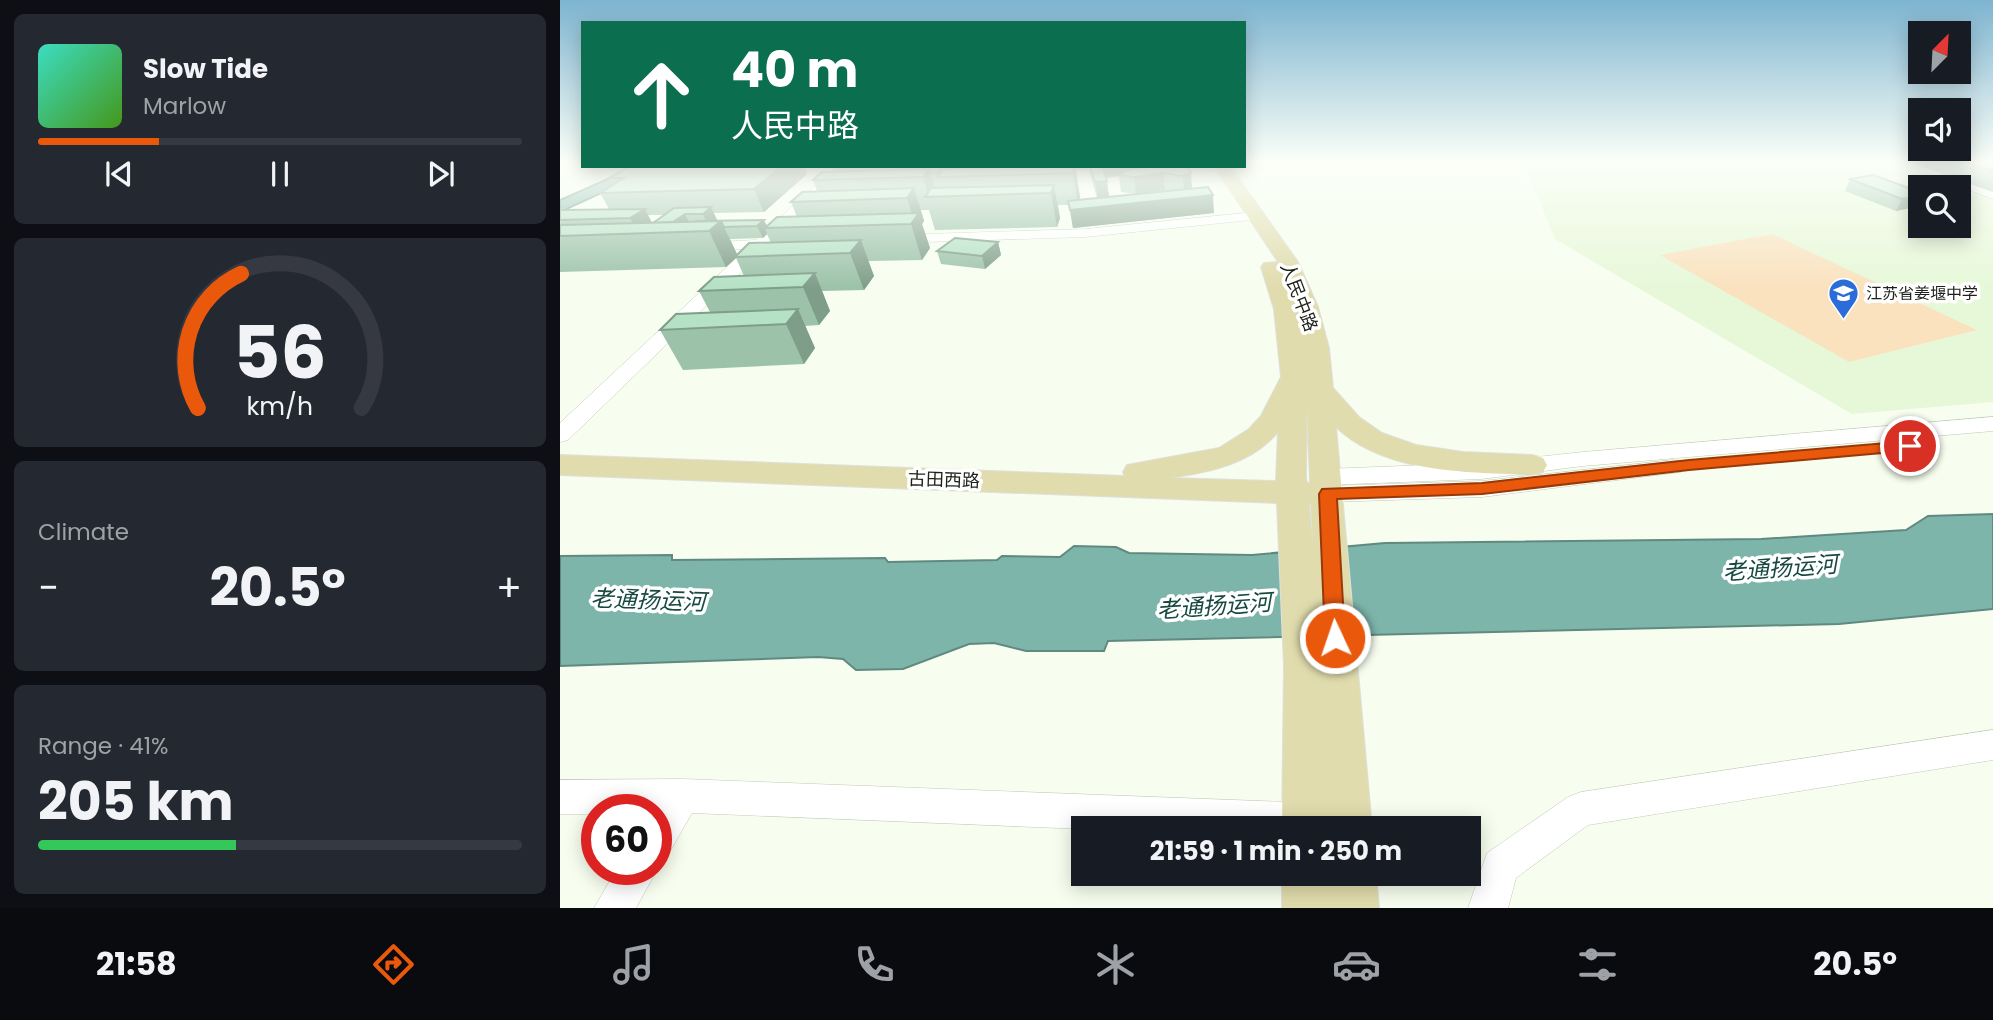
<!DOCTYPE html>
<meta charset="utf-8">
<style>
:root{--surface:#171b24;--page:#242831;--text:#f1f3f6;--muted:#9ea1a6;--line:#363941;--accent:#ea580c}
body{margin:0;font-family:Poppins,"Noto Sans SC",sans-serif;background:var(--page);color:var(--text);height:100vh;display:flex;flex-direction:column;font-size:26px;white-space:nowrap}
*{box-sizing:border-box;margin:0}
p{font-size:23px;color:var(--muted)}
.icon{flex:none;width:38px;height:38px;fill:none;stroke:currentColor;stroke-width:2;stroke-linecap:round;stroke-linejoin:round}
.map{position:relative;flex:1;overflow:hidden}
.drawer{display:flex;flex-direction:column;gap:14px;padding:14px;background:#0d0f14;width:560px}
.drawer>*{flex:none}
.banner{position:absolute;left:21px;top:21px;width:665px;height:147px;border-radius:0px;box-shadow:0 4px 18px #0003;background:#0b6e4f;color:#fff;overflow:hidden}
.needle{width:46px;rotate:24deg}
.buttons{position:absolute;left:1348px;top:21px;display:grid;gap:14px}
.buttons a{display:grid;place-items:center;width:63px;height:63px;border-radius:0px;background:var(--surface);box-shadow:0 4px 18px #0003;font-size:35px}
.speed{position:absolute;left:21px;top:794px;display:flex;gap:14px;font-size:35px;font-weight:700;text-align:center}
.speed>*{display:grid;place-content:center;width:91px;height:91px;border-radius:50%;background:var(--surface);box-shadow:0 4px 18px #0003;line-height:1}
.speed .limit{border:10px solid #d22;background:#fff;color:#111}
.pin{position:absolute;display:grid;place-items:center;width:60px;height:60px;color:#fff;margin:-30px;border:4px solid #fff;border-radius:50%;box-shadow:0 2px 7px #0007}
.me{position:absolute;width:77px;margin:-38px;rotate:357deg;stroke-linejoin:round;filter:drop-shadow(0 0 5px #0008)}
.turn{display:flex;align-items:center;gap:24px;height:147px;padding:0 35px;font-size:32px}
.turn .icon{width:91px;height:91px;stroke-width:2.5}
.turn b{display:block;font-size:49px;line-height:60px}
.big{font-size:52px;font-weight:700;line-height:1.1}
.drawer .widget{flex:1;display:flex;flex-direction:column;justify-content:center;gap:10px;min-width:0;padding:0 24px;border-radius:10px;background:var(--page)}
.drawer .dial{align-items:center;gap:0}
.dial svg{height:182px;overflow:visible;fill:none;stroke:var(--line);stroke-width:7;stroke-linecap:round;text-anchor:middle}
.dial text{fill:var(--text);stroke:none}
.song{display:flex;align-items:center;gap:21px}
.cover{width:84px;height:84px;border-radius:10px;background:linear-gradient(135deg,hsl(170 70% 55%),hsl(100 70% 35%))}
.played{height:7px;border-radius:4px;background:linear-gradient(90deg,var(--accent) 25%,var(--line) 25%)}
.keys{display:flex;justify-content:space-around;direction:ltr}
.heat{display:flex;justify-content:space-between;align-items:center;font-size:38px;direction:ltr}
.charge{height:10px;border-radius:5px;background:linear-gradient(90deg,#34c759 41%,var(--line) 0)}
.trip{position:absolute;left:511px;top:816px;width:410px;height:70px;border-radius:0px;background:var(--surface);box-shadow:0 4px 18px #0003;font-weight:700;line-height:70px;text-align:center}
.tabs{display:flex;height:112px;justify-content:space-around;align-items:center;background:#090b0e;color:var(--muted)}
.tabs .icon{width:49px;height:49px}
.tabs .on{color:var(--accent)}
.tabs b{font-size:32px;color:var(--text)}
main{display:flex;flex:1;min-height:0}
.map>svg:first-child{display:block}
.built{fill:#e7f8d8}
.green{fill:#fae2bf}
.water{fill:#7db5ab;stroke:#60897f;stroke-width:2}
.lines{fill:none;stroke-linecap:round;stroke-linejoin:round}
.minor-casing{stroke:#bfcbb3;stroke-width:1}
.major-casing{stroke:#dfe0df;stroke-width:2}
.minor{fill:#fff;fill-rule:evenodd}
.major{fill:#e0dcad;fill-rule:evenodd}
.wall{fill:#9cc2a9;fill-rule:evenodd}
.shaded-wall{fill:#7f9e89}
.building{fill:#b5e1c4;stroke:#7f9e89;stroke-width:2}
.route{fill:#ea580c;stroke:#983908;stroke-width:2}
.labels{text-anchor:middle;stroke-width:7;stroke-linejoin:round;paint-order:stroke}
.far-poi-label{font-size:16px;fill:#1d2219;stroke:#fff;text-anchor:start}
.street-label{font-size:18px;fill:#1d2219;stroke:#fff}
.near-water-label{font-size:23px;font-style:italic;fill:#174941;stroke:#fff}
</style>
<main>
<section class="drawer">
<div class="widget">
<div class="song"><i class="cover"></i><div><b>Slow Tide</b><p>Marlow</p></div></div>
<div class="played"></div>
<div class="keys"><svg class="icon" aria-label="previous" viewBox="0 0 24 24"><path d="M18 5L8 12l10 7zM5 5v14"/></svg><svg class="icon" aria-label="pause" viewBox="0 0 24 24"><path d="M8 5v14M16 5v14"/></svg><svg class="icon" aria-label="next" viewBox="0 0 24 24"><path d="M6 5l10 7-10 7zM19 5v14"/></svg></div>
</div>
<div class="widget dial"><svg viewBox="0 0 100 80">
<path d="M14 69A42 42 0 1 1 86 69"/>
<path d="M14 69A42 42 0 0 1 33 10" stroke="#ea580c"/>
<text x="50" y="56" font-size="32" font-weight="700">56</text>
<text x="50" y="72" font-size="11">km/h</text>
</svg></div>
<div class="widget"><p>Climate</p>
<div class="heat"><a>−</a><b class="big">20.5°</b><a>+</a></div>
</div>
<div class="widget"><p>Range · 41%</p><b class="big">205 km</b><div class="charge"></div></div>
</section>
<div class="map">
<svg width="1433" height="908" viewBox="0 0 1433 908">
<rect width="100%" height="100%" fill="#f7feef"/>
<polygon class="built" points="963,161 1323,161 1396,187 1360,187 1360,226 1398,226 1398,188 1433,201 1433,402 1292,414 995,239"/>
<polygon class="green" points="1212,234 1417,330 1289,362 1100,255"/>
<g class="water">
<polygon points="77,166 100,166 0,212 0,200"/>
<polygon points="1433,514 1433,609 1279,624 548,641 544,651 466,651 434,643 409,644 343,669 296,670 283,659 258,657 0,666 0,556 112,555 112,560 325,558 328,562 437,560 442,556 500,557 514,546 556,547 569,553 692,555 825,543 1201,539 1346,530 1368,516"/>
</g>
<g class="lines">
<defs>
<g id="minor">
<polygon points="684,161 733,161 727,165 680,167 684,166"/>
<polygon points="1333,161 1350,161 1433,190 1433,199"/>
<polygon points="276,166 289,166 214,240 222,241 225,244 222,247 205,249 8,440 0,442 0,423 186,249 143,251 135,246 138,243 196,240"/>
<polygon points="644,166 667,166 661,170 645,171"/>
<polygon points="696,212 703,216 701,219 525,237 335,243 328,239 335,235 525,229"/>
<polygon points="1433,417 1433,431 1023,466 921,479 765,485 757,482 753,477 757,472 765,469 921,463 1023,452"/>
<polygon points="1113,460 1121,462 1125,467 1121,472 922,497 768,502 759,500 756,494 759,488 768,486 922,481"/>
<polygon points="1433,730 1433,760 1028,825 956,878 948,908 908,908 927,853 1008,797 1021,792"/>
<polygon points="123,779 753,803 766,808 771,821 768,828 523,829 132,813 109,853 96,858 96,810 37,810 37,814 0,814 0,780"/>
<polygon points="96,868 97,870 76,908 34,908 56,870"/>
</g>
<g id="major">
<path d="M654,166H670L738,262L758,307L769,348L773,388L799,417L822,433L856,445L903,452L972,455L983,458L987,465L983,472L972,475C909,472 825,474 776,427L812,828H722L724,666L717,503L0,475V455L565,476L563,472L567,465L659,448L689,429L701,416L721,377L714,309L701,267L704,263L718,262ZM747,403L750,483H747L746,478ZM718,432L716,481L610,478C650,472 691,464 718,432ZM749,504H751L753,546Z"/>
<polygon points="722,873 816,873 819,908 722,908"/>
</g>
</defs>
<use href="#minor" class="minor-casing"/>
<use href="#major" class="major-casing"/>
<use href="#minor" class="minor"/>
<use href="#major" class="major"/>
</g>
<g class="wall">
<polygon points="1346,161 1433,161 1433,192"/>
<path d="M273,166H626L632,188L654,213L513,228L509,205H498L500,218L497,227L375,230L369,210H361L364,221L362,224L370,248L362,260L308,261L314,276L304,290L262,291L270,311L259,325L245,326L255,348L244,364L123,370L100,330L150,312L139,291L184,276L176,258L166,267L0,272V210L49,209L40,193L53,185L49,178L247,174L204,212L154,213L157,220L155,221L207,226L237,217L231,202L257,191L253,180L274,172ZM516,170H529L537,198L519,200L520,197ZM559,176L561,192L575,194L549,197L546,178ZM605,190L609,191L581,194ZM88,215H105L92,223ZM207,234L211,243L177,255L170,239L203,238Z"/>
<polygon points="1290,179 1360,192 1360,206 1336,211 1285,191"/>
<polygon points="438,242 441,255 425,269 381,264 377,251"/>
</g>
<g class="shaded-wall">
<polygon points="222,166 244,166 247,174 204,212 194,189"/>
<polygon points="378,166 386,166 389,176 381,177"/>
<polygon points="515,166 520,197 518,205 513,173"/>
<polygon points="541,166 604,166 559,175 559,176 543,178"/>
<polygon points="369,169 377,196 369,197 363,177"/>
<polygon points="631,172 632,189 624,194 623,176"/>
<polygon points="603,173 605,190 576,194 574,177"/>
<polygon points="547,181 549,198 538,199 535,182"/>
<polygon points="494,185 500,218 497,227 491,193"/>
<polygon points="354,188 364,221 362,224 370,248 362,260 351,224 354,221 347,198"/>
<polygon points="653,195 654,213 513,228 510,210"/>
<polygon points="1360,196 1360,206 1336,211 1342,199"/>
<polygon points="151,207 157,220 148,226 143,214"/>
<polygon points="85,209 94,227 78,233 70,218"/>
<polygon points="125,214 131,226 104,229"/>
<polygon points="204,220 208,228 205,228 207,234 203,238 197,226"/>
<polygon points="161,221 178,256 175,257 176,258 166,267 149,231"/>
<polygon points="301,240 314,276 304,290 290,253"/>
<polygon points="438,242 441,255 425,269 422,256"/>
<polygon points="255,273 270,311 259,325 243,287"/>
<polygon points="238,309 255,348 244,364 226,324"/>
</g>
<g class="building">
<polygon points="1402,161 1427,161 1433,163 1433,171"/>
<polygon points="70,166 222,166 194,189 40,193 64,178 49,178"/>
<polygon points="479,166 515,166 513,173 378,177 383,169"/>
<polygon points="530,166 542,166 547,181 535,182"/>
<polygon points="591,166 626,166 631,172 623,176 603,173 574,177 559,175 568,170"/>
<polygon points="369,169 363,177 253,180 262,172"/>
<polygon points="1313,175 1360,192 1360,196 1342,199 1290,179"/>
<polygon points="494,185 491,193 365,197 371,188"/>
<polygon points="648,187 653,195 510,210 508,201"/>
<polygon points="354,188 347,198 231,202 242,192"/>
<polygon points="151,207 143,214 125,214 113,222 93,223 114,208"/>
<polygon points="85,209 70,218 0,220 0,210"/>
<polygon points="359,213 351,224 205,228 217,217"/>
<polygon points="204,220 197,226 164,227 161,221 135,221 136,221"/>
<polygon points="161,221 149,231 0,236 0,225"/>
<polygon points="395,238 438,242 422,256 377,251"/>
<polygon points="301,240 290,253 175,257 189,243"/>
<polygon points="255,273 243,287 139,291 154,277"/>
<polygon points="238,309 226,324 100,330 116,314"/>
</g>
<linearGradient id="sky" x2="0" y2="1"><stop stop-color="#7db4d0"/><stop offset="0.56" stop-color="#fbfff8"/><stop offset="1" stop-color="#fbfff8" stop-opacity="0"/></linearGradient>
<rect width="1433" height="288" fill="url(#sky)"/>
<polygon class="route" points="1350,441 1356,443 1358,446 1356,450 1129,470 922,494 777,499 785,638 782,644 775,647 768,644 765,638 759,494 762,489 922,483 1129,460"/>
<defs>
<symbol id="school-pin" viewBox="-11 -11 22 30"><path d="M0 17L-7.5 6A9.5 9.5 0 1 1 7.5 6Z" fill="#2b6cd9" stroke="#fff"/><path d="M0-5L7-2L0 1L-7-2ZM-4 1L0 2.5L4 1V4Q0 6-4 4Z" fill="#fff"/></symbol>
</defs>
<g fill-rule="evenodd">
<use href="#school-pin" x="1266" y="276" width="35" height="47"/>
</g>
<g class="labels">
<g class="far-poi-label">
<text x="1306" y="299">江苏省姜堰中学</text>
</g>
<g class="street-label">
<text transform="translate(739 297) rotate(69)" y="6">人民中路</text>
<text transform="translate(384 480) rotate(2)" y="6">古田西路</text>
</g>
<g class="near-water-label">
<text transform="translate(1220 568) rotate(-4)" y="8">老通扬运河</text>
<text transform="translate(88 600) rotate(2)" y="8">老通扬运河</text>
<text transform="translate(654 606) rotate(-4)" y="8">老通扬运河</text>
</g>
</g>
</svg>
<div class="buttons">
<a><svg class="needle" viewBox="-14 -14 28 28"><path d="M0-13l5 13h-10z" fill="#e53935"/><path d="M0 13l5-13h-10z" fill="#9ea1a6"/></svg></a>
<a><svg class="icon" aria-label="sound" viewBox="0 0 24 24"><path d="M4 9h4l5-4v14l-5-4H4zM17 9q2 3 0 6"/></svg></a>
<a><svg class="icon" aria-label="search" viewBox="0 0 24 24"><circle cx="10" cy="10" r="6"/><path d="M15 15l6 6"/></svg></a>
</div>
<div class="speed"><div class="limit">60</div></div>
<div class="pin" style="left:1350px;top:446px;background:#d93025"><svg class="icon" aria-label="arrive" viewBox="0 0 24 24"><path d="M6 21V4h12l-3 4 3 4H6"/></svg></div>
<svg class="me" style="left:775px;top:638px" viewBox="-20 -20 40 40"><circle r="17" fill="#ea580c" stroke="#fff" stroke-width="3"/><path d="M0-11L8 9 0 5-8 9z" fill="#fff"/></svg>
<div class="trip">21:59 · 1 min · 250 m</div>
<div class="banner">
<div class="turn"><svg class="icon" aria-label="ahead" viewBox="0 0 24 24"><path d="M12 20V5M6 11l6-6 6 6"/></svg><div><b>40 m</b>人民中路</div></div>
</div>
</div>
</main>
<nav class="tabs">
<b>21:58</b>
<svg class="icon on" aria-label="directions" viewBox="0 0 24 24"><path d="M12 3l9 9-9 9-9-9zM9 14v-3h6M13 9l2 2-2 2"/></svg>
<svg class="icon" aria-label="music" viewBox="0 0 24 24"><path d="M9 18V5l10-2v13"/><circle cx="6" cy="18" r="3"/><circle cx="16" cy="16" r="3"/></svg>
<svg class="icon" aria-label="phone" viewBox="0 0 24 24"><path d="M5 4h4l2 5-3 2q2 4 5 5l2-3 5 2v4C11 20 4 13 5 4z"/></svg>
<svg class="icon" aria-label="climate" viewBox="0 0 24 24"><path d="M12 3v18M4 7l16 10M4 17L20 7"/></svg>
<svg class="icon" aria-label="car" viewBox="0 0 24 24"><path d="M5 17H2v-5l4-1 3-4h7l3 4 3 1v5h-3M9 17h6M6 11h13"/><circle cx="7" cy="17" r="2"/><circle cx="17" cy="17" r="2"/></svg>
<svg class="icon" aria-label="filters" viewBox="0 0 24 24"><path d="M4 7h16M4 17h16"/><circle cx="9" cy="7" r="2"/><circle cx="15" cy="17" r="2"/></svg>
<b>20.5°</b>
</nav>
